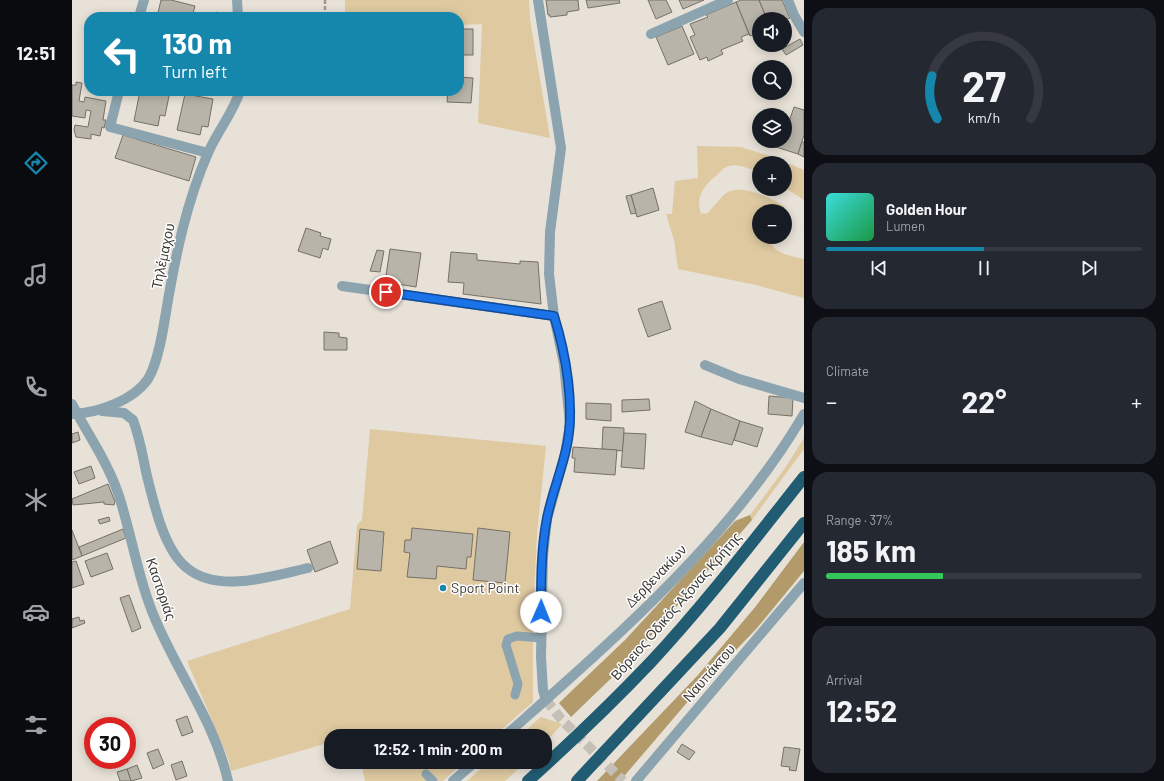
<!DOCTYPE html>
<meta charset="utf-8">
<style>
:root{--surface:#171b24;--page:#242831;--text:#f1f3f6;--muted:#9ea1a6;--line:#363941;--accent:#1586ac}
body{margin:0;font-family:Barlow,sans-serif;background:var(--page);color:var(--text);height:100vh;display:flex;flex-direction:column;font-size:15px;white-space:nowrap}
*{box-sizing:border-box;margin:0}
p{font-size:13px;color:var(--muted)}
.icon{flex:none;width:22px;height:22px;fill:none;stroke:currentColor;stroke-width:2;stroke-linecap:round;stroke-linejoin:round}
.map{position:relative;flex:1;overflow:hidden}
.panel{display:flex;flex-direction:column;gap:8px;padding:8px;background:#0d0f14;width:360px}
.panel>*{flex:none}
.top-card{position:absolute;left:12px;top:12px;width:380px;height:84px;border-radius:16px;box-shadow:0 2px 10px #0003;background:#1586ac;color:#fff;overflow:hidden}
.buttons{position:absolute;left:680px;top:12px;display:grid;gap:8px}
.buttons a{display:grid;place-items:center;width:40px;height:40px;border-radius:50%;background:var(--surface);box-shadow:0 2px 10px #0003;font-size:20px}
.speed{position:absolute;left:12px;top:717px;display:flex;gap:8px;font-size:20px;font-weight:700;text-align:center}
.speed>*{display:grid;place-content:center;width:52px;height:52px;border-radius:50%;background:var(--surface);box-shadow:0 2px 10px #0003;line-height:1}
.speed .limit{border:6px solid #d22;background:#fff;color:#111}
.pin{position:absolute;display:grid;place-items:center;width:34px;height:34px;color:#fff;margin:-17px;border:2px solid #fff;border-radius:50%;box-shadow:0 1px 4px #0007}
.me{position:absolute;width:44px;margin:-22px;rotate:1deg;stroke-linejoin:round;filter:drop-shadow(0 0 3px #0008)}
.turn{display:flex;align-items:center;gap:14px;height:84px;padding:0 12px;font-size:18px}
.turn .icon{width:52px;height:52px;stroke-width:2.5}
.turn b{display:block;font-size:28px;line-height:34px}
.big{font-size:30px;font-weight:700;line-height:1.1}
.panel .widget{flex:1;display:flex;flex-direction:column;justify-content:center;gap:6px;min-width:0;padding:0 14px;border-radius:16px;background:var(--page)}
.panel .dial{align-items:center;gap:0}
.dial svg{height:104px;overflow:visible;fill:none;stroke:var(--line);stroke-width:7;stroke-linecap:round;text-anchor:middle}
.dial text{fill:var(--text);stroke:none}
.song{display:flex;align-items:center;gap:12px}
.cover{width:48px;height:48px;border-radius:6px;background:linear-gradient(135deg,hsl(180 70% 55%),hsl(140 70% 35%))}
.played{height:4px;border-radius:2px;background:linear-gradient(90deg,var(--accent) 50%,var(--line) 50%)}
.keys{display:flex;justify-content:space-around;direction:ltr}
.heat{display:flex;justify-content:space-between;align-items:center;font-size:22px;direction:ltr}
.charge{height:6px;border-radius:3px;background:linear-gradient(90deg,#34c759 37%,var(--line) 0)}
.trip{position:absolute;left:252px;top:729px;width:228px;height:40px;border-radius:16px;background:var(--surface);box-shadow:0 2px 10px #0003;font-weight:700;line-height:40px;text-align:center}
main{display:flex;flex:1;min-height:0}
.menu{display:flex;flex-direction:column;width:72px;justify-content:space-around;align-items:center;background:#090b0e;color:var(--muted)}
.menu .icon{width:28px;height:28px}
.menu .on{color:var(--accent)}
.menu b{font-size:18px;color:var(--text)}
.map>svg:first-child{display:block}
.green{fill:#dec9a0}
.forest{fill:#b29a6a}
.building{fill:#b9b4aa;stroke:#767167}
.lines{fill:none;stroke-linecap:round;stroke-linejoin:round}
.street-tunnel{stroke:#c5c0b7;stroke-width:10;stroke-dasharray:10 5;stroke-linecap:butt}
.path{stroke:#9e9a92;stroke-width:2.5;stroke-dasharray:4 2;stroke-linecap:butt}
.lane{stroke:#8ca4af;stroke-width:9}
.street{stroke:#8ca4af;stroke-width:10}
.highway{stroke:#225c73;stroke-width:12}
.route-casing{stroke:#114b97;stroke-width:10}
.route{stroke:#1a73e8;stroke-width:7}
.poi-dot{fill:#1586ac;stroke:#fff;stroke-width:1.5}
.labels{text-anchor:middle;stroke-width:3;stroke-linejoin:round;paint-order:stroke}
.street-label{font-size:14px;fill:#3c3a36;stroke:#fff}
.poi-label{font-size:14px;fill:#3c3a36;stroke:#fff;text-anchor:start}
</style>
<main>
<nav class="menu">
<b>12:51</b>
<svg class="icon on" aria-label="directions" viewBox="0 0 24 24"><path d="M12 3l9 9-9 9-9-9zM9 14v-3h6M13 9l2 2-2 2"/></svg>
<svg class="icon" aria-label="music" viewBox="0 0 24 24"><path d="M9 18V5l10-2v13"/><circle cx="6" cy="18" r="3"/><circle cx="16" cy="16" r="3"/></svg>
<svg class="icon" aria-label="phone" viewBox="0 0 24 24"><path d="M5 4h4l2 5-3 2q2 4 5 5l2-3 5 2v4C11 20 4 13 5 4z"/></svg>
<svg class="icon" aria-label="climate" viewBox="0 0 24 24"><path d="M12 3v18M4 7l16 10M4 17L20 7"/></svg>
<svg class="icon" aria-label="car" viewBox="0 0 24 24"><path d="M5 17H2v-5l4-1 3-4h7l3 4 3 1v5h-3M9 17h6M6 11h13"/><circle cx="7" cy="17" r="2"/><circle cx="17" cy="17" r="2"/></svg>
<svg class="icon" aria-label="filters" viewBox="0 0 24 24"><path d="M4 7h16M4 17h16"/><circle cx="9" cy="7" r="2"/><circle cx="15" cy="17" r="2"/></svg>
</nav>
<div class="map">
<svg width="732" height="781" viewBox="0 0 732 781">
<rect width="100%" height="100%" fill="#e7e1d7"/>
<g class="green">
<polygon points="273,0 457,0 458,20 478,138 406,123 410,24 387,25 387,17 273,17"/>
<path d="M625,146L669,147L698,156L732,170V200L713,188V163H687V173C678,169 665,162 654,167C651,168 648,172 645,175C632,185 623,197 629,214L636,213C641,207 647,199 653,194C668,182 698,198 712,206L713,211H687V237H698L697,241C704,254 718,256 732,259V298L684,285L606,269L602,240L594,214H600L603,181L626,178Z"/>
<polygon points="298,429 474,446 465,533 461,617 461,702 422,736 259,736 259,742 159,771 156,758 115,661 278,609 285,525 290,520"/>
<polygon points="732,438 732,449 680,520 678,515 711,471"/>
<polygon points="469,717 490,724 473,743 473,736 447,736"/>
<polygon points="289,762 392,762 371,781 293,781"/>
<polygon points="417,762 454,762 433,781 395,781"/>
</g>
<g class="forest">
<polygon points="678,515 680,520 556,662 499,717 487,703 553,640 663,521"/>
<polygon points="732,542 732,571 685,628 624,692 548,781 525,781 626,675 684,606"/>
</g>
<g class="building">
<polygon points="89,0 99,0 123,6 120,17 85,17"/>
<polygon points="474,0 506,0 507,10 495,12 495,15 478,17 478,15 476,15"/>
<polygon points="514,0 547,0 548,3 516,8"/>
<polygon points="576,0 594,0 600,12 584,19"/>
<polygon points="607,0 632,0 611,9"/>
<polygon points="669,0 687,0 695,19 687,19 687,32 678,36 664,2"/>
<polygon points="687,0 710,0 718,18 713,20 695,19"/>
<polygon points="664,2 677,34 669,37 671,41 649,50 651,54 636,61 635,57 628,60 618,37 623,35 618,24 636,17 634,15"/>
<polygon points="144,12 159,17 143,17"/>
<polygon points="610,26 622,54 596,65 584,37"/>
<rect x="387" y="29" width="14" height="26"/>
<polygon points="728,39 731,45 714,55 710,49"/>
<polygon points="387,77 401,78 399,103 375,102 376,91 387,91"/>
<polygon points="4,82 10,83 7,101 12,102 13,97 34,101 31,120 34,120 32,128 30,127 28,136 19,134 19,139 4,137 2,130 3,125 16,127 19,111 14,110 13,118 0,116 0,85 4,85"/>
<polygon points="68,91 98,91 93,116 88,115 86,126 62,121"/>
<polygon points="113,94 141,99 136,127 130,126 128,135 105,130"/>
<polygon points="722,107 732,110 732,135 726,154 704,147 706,141 713,141 713,124 716,125"/>
<polygon points="51,135 124,157 117,181 43,158"/>
<polygon points="730,142 732,142 732,157 726,154"/>
<polygon points="581,188 587,210 565,217 559,195"/>
<polygon points="559,195 564,213 559,214 554,196"/>
<polygon points="234,228 249,233 248,236 259,239 256,250 251,248 248,258 226,251"/>
<polygon points="318,249 349,253 344,287 313,282"/>
<polygon points="305,250 312,251 308,272 298,271"/>
<polygon points="379,252 405,254 405,260 448,264 448,261 466,262 469,304 391,294 392,283 376,282"/>
<polygon points="590,301 599,329 576,337 566,309"/>
<polygon points="252,332 267,333 267,337 275,338 275,350 252,350"/>
<polygon points="697,396 721,398 720,416 696,414"/>
<polygon points="577,399 578,410 550,412 550,400"/>
<polygon points="623,401 639,409 629,437 613,432"/>
<polygon points="514,403 539,404 539,421 514,419"/>
<polygon points="639,409 668,421 660,445 629,437"/>
<polygon points="668,421 691,428 685,447 662,440"/>
<polygon points="531,427 552,428 551,451 530,449"/>
<polygon points="6,432 8,440 0,443 0,434"/>
<polygon points="552,433 574,434 572,469 549,467"/>
<polygon points="501,447 545,450 543,475 502,472 503,458 500,458"/>
<polygon points="19,466 23,478 7,484 2,472"/>
<polygon points="36,484 43,502 42,505 32,504 32,502 1,505 0,499"/>
<polygon points="37,517 38,521 28,524 26,520"/>
<polygon points="340,528 401,534 399,557 395,557 394,569 365,566 364,579 335,577 338,553 332,552 333,540 339,540"/>
<polygon points="406,528 438,532 433,583 401,580"/>
<polygon points="51,529 54,538 10,556 7,547"/>
<polygon points="288,529 312,532 309,571 285,569"/>
<polygon points="0,530 10,556 0,560"/>
<polygon points="258,541 266,563 243,572 235,550"/>
<polygon points="35,553 41,569 19,577 13,561"/>
<polygon points="4,561 12,584 0,588 0,562"/>
<polygon points="57,595 69,628 60,632 48,598"/>
<polygon points="7,617 8,621 12,620 13,623 0,628 0,619"/>
<polygon points="115,716 121,732 110,736 104,720"/>
<polygon points="610,744 623,752 617,760 605,752"/>
<polygon points="712,747 728,749 724,771 717,770 718,767 709,766"/>
<polygon points="86,749 92,764 81,769 75,753"/>
<polygon points="110,761 115,776 104,780 99,765"/>
<polygon points="65,765 70,778 59,781 55,769"/>
<polygon points="55,769 59,781 48,781 45,772"/>
</g>
<g class="lines">
<polyline class="street-tunnel" points="474,700 489,719 551,781"/>
<polyline class="path" points="253,0 253,17"/>
<g class="lane">
<polyline points="443,695 446,684 434,645 436,639 445,636 469,638"/>
<polyline points="354,774 361,781"/>
</g>
<g class="street">
<polyline points="165,0 166,17"/>
<polyline points="466,0 489,148 478,232 477,274 482,316 492,364 498,424 493,454 475,519 471,555 469,657 471,690 474,700"/>
<polyline points="716,0 722,15 732,32"/>
<polyline points="67,17 72,0"/>
<polyline points="579,34 656,0"/>
<polyline points="47,91 38,127 136,153"/>
<polyline points="270,286 482,316"/>
<polyline points="633,365 667,379 732,398"/>
<path d="M0,404C15,433 35,461 46,493C60,535 66,580 84,621C107,675 143,723 156,781"/>
<path d="M30,411L52,413L61,420C68,438 71,458 75,476C82,504 92,550 115,568C146,594 201,576 236,568"/>
<path d="M1,414C25,413 61,401 76,379C86,363 91,331 94,312C103,258 114,203 136,153C145,132 161,113 168,91"/>
<path d="M433,736C541,640 658,540 732,414"/>
<polyline points="381,781 403,762"/>
<polyline points="564,781 732,583"/>
</g>
<g class="highway">
<path d="M456,781C498,743 539,704 578,663C633,604 682,540 732,477"/>
<polyline points="505,781 648,628 732,523"/>
</g>
</g>
<g class="lines">
<defs>
<path id="route" d="M314,292L482,316C494,354 503,406 495,445C490,470 480,493 475,518C469,549 469,581 469,612"/>
</defs>
<use href="#route" class="route-casing"/>
<use href="#route" class="route"/>
</g>
<circle class="poi-dot" cx="371" cy="588" r="4"/>
<g class="labels">
<g class="street-label">
<text transform="translate(91 256) rotate(-78)" y="5">Τηλέμαχου</text>
<text transform="translate(584 576) rotate(-46)" y="5">Δερβενακίων</text>
<text transform="translate(89 589) rotate(71)" y="5">Καστοριάς</text>
<text transform="translate(604 606) rotate(-49)" y="5">Βόρειος Οδικός Άξονας Κρήτης</text>
<text transform="translate(637 673) rotate(-49)" y="5">Ναυπάκτου</text>
</g>
<g class="poi-label">
<text x="379" y="593">Sport Point</text>
</g>
</g>
</svg>
<div class="buttons">
<a><svg class="icon" aria-label="sound" viewBox="0 0 24 24"><path d="M4 9h4l5-4v14l-5-4H4zM17 9q2 3 0 6"/></svg></a>
<a><svg class="icon" aria-label="search" viewBox="0 0 24 24"><circle cx="10" cy="10" r="6"/><path d="M15 15l6 6"/></svg></a>
<a><svg class="icon" aria-label="layers" viewBox="0 0 24 24"><path d="M12 4l9 5-9 5-9-5zM3 14l9 5 9-5"/></svg></a>
<a>+</a>
<a>−</a>
</div>
<div class="speed"><div class="limit">30</div></div>
<div class="pin" style="left:314px;top:292px;background:#d93025"><svg class="icon" aria-label="arrive" viewBox="0 0 24 24"><path d="M6 21V4h12l-3 4 3 4H6"/></svg></div>
<svg class="me" style="left:469px;top:612px" viewBox="-20 -20 40 40"><circle r="19" fill="#fff"/><path d="M0-13L10 11 0 6-10 11z" fill="#1a73e8"/></svg>
<div class="trip">12:52 · 1 min · 200 m</div>
<div class="top-card">
<div class="turn"><svg class="icon" aria-label="left" viewBox="0 0 24 24"><path d="M17 20v-9H6M10 6l-5 5 5 5"/></svg><div><b>130 m</b>Turn left</div></div>
</div>
</div>
<section class="panel">
<div class="widget dial"><svg viewBox="0 0 100 80">
<path d="M14 69A42 42 0 1 1 86 69"/>
<path d="M14 69A42 42 0 0 1 10 36" stroke="#1586ac"/>
<text x="50" y="56" font-size="32" font-weight="700">27</text>
<text x="50" y="72" font-size="11">km/h</text>
</svg></div>
<div class="widget">
<div class="song"><i class="cover"></i><div><b>Golden Hour</b><p>Lumen</p></div></div>
<div class="played"></div>
<div class="keys"><svg class="icon" aria-label="previous" viewBox="0 0 24 24"><path d="M18 5L8 12l10 7zM5 5v14"/></svg><svg class="icon" aria-label="pause" viewBox="0 0 24 24"><path d="M8 5v14M16 5v14"/></svg><svg class="icon" aria-label="next" viewBox="0 0 24 24"><path d="M6 5l10 7-10 7zM19 5v14"/></svg></div>
</div>
<div class="widget"><p>Climate</p>
<div class="heat"><a>−</a><b class="big">22°</b><a>+</a></div>
</div>
<div class="widget"><p>Range · 37%</p><b class="big">185 km</b><div class="charge"></div></div>
<div class="widget"><p>Arrival</p><b class="big">12:52</b></div>
</section>
</main>
